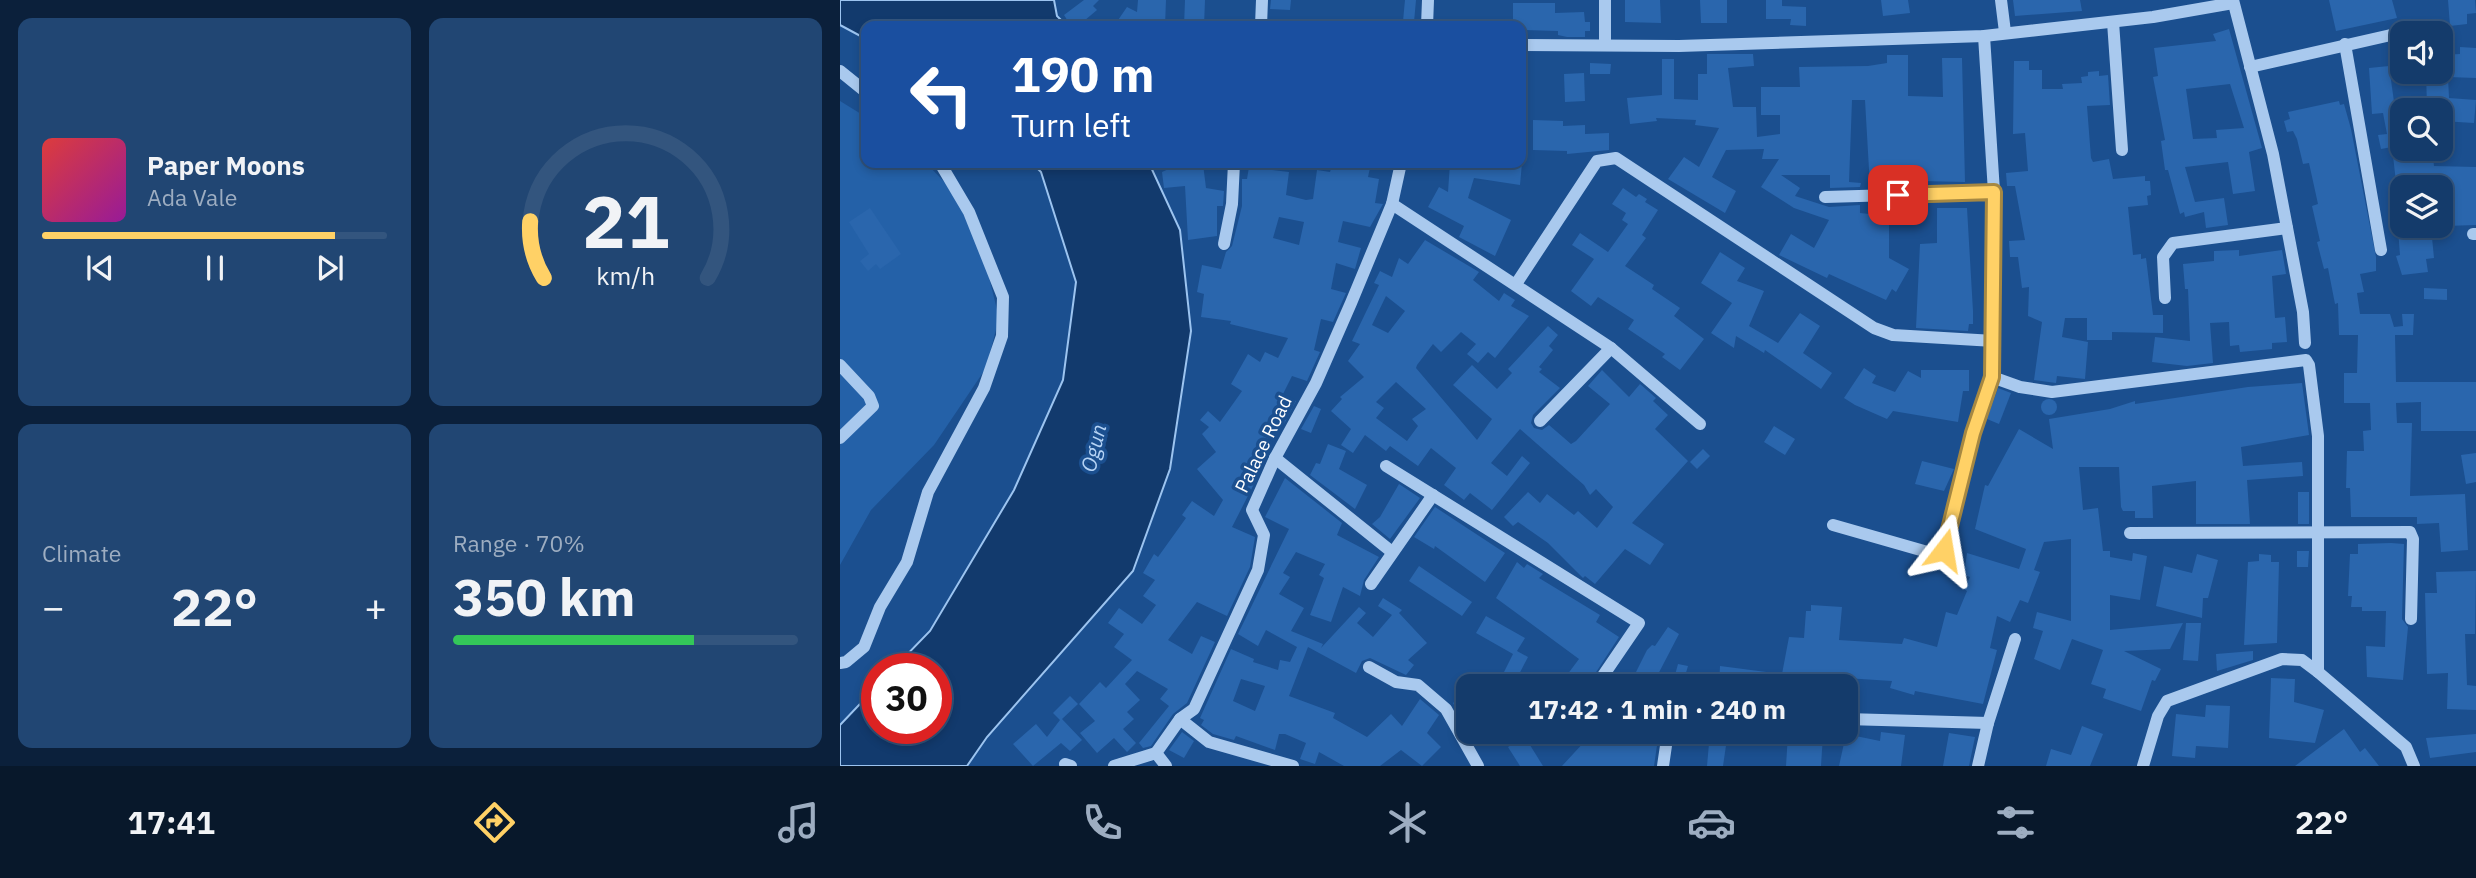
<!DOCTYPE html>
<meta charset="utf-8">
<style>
:root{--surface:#143b6b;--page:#214673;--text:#f1f3f6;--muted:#9dadc1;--line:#33557e;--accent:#ffd166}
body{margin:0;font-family:"IBM Plex Sans",sans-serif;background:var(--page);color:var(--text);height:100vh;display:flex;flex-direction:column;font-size:26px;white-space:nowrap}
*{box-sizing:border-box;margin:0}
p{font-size:23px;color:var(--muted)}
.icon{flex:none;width:38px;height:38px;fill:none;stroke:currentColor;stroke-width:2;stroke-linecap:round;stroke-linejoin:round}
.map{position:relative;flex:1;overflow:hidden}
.details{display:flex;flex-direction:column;gap:18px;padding:18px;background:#0b203b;width:840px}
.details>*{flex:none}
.banner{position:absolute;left:21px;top:21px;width:665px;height:147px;border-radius:14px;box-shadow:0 4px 10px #0003,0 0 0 2px var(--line);background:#1a4fa0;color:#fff;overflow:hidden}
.buttons{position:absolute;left:1550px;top:21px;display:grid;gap:14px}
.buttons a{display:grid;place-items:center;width:63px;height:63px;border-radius:14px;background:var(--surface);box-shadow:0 4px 10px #0003,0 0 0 2px var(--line);font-size:35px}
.speed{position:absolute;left:21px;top:653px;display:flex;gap:14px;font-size:35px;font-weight:700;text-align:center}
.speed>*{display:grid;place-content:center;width:91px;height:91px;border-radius:50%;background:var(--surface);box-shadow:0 4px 10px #0003,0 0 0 2px var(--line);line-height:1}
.speed .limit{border:10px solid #d22;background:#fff;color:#111}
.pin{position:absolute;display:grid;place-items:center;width:60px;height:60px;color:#fff;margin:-30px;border-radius:14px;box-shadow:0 4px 10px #0006}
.me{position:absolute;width:77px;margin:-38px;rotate:14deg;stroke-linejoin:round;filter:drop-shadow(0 0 5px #0008)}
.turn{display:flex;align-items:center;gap:24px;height:147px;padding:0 35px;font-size:32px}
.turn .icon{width:91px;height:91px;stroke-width:2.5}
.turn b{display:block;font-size:49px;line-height:60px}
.big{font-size:52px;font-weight:700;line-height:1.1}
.details .widget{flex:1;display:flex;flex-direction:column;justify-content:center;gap:10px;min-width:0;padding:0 24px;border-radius:14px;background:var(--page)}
.details .dial{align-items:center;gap:0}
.dial svg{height:182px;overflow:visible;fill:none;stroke:var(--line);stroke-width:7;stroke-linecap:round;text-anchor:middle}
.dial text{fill:var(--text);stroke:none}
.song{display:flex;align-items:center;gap:21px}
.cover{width:84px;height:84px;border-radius:10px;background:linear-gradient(135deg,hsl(0 70% 55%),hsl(300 70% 35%))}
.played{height:7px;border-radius:4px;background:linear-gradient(90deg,var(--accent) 85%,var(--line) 85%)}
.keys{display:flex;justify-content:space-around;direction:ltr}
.heat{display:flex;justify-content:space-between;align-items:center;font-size:38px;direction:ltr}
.charge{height:10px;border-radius:5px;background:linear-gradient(90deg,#34c759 70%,var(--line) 0)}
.details .tiles{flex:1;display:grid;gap:18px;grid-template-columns:repeat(2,1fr)}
.trip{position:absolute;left:616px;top:674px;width:402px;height:70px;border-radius:14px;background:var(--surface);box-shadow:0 4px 10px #0003,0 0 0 2px var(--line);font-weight:700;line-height:70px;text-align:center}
.menu{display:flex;height:112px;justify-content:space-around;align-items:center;background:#08182b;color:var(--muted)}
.menu .icon{width:49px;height:49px}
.menu .current{color:var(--accent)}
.menu b{font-size:32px;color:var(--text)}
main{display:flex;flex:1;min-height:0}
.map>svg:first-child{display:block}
.green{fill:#2461a8}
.water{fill:#123a6d;stroke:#9cc4f0;stroke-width:2}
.building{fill:#2a66ad;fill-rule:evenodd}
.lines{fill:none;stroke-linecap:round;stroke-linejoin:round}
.minor{stroke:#a9c9ee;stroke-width:12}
.route-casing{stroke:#a68842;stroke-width:18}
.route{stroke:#ffd166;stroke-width:12}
.labels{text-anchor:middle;stroke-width:7;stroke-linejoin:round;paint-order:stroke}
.street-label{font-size:19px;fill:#fff;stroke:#1b4f8f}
.water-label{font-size:21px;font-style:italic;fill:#b5d3f5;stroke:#1b4f8f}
</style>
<main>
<section class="details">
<div class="tiles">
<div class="widget">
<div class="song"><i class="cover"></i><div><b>Paper Moons</b><p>Ada Vale</p></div></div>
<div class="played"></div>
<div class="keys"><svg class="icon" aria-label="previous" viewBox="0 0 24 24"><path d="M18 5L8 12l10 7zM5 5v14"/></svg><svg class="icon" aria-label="pause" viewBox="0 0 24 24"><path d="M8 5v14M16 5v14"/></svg><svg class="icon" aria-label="next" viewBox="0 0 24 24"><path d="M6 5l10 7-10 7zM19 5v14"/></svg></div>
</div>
<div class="widget dial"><svg viewBox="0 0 100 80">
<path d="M14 69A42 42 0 1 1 86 69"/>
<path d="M14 69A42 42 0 0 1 8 44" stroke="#ffd166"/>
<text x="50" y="56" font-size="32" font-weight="700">21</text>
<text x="50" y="72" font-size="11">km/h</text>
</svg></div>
<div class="widget"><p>Climate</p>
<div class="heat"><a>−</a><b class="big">22°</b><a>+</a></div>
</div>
<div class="widget"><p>Range · 70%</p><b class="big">350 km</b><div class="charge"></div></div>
</div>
</section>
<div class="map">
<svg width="1636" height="766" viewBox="0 0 1636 766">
<rect width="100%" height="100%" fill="#1b4f8f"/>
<polygon class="green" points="0,101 26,117 26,163 86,163 114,192 147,269 159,318 146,368 94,445 31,510 0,565"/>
<g class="water">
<polygon points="0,0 214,0 217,16 227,26 26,26 26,39 0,25"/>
<polygon points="192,163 309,163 340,230 351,331 330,469 293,571 147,737 127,766 0,766 0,725 37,686 37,728 96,728 96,668 54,668 90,631 174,490 223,380 236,282 201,172"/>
</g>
<g class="building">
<polygon points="244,0 259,0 253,6 257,10 238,26 231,26 224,15"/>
<polygon points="298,0 326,0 325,26 274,26 287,7 297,12"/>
<polygon points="345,0 365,0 364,26 344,26"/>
<polygon points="431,0 451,0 450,10 430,9"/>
<polygon points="565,0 576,0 574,22 563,21"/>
<polygon points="785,0 820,0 821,23 785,22"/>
<polygon points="860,0 887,0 887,23 861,23"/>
<polygon points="926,0 942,0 942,6 966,7 966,26 950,25 951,19 926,19"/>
<polygon points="1041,0 1068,0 1070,13 1043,16"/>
<polygon points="1173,0 1240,0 1242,11 1175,16"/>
<polygon points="1489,0 1552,0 1557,18 1496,31"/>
<polygon points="1608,0 1635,0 1636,13 1627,14 1627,24 1610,26"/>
<polygon points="673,3 715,3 715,13 744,12 745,22 750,22 750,31 745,31 745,37 727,37 718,35 718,31 681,30 681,26 673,26"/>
<path d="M1389,29L1422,148L1409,152L1415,191L1393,194L1388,162L1345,167L1355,202L1384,198L1388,225L1366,228L1364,212L1345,217L1344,212L1340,214L1328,170H1325L1321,141L1325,140L1313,77L1318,76L1314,48L1376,41L1373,34ZM1390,84L1404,128L1376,130L1377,138L1353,139L1346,89Z"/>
<polygon points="1620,47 1636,48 1636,78 1608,77 1609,98 1636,100 1634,123 1601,121 1601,106 1587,107 1586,72 1601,72 1601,55 1620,54"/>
<polygon points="867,54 913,54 914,66 888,68 893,107 916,107 917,137 940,134 940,115 921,115 921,87 960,87 959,67 1028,66 1047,63 1047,55 1068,55 1068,96 1103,97 1102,58 1122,58 1125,182 1082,181 1082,185 1030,187 1025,100 1012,100 1009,182 1021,183 1020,187 990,188 990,175 941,175 960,188 955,196 989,207 1020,205 1020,213 1049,216 1049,258 1069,269 1056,292 1052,289 1046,300 989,274 987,278 939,255 951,234 974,248 989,220 954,208 921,187 939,159 922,159 924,149 886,150 872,177 896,191 885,213 828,179 844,157 859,167 879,128 855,125 856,120 816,118 817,121 790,124 787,98 822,95 822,59 834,59 834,99 858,100 858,74 867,74"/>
<polygon points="1174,61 1189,61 1189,70 1202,70 1202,89 1223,89 1222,84 1242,83 1241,77 1248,76 1248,72 1259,71 1259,76 1268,75 1270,105 1247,106 1251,158 1253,162 1269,159 1273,179 1305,176 1305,181 1310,181 1311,195 1307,196 1308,205 1288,207 1293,255 1301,254 1301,259 1306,258 1313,315 1323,315 1323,333 1272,332 1272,340 1247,340 1247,318 1225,318 1222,337 1248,342 1245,379 1217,376 1216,383 1194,380 1202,322 1188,316 1189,287 1182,288 1178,257 1170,257 1169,241 1185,240 1175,186 1167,186 1166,173 1188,171 1185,133 1173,134"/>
<polygon points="750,63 771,64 770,74 750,74"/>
<polygon points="1549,66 1557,123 1563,122 1563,151 1592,149 1594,166 1636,167 1636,225 1605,226 1606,199 1602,198 1602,187 1580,187 1581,179 1556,182 1552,147 1541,149 1538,135 1547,134 1543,113 1532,114 1529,68"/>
<polygon points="744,73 745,101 725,102 724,74"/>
<polygon points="1499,101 1500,105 1504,104 1511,129 1536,257 1536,271 1520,274 1524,292 1517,293 1520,314 1550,314 1554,327 1563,326 1562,314 1574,314 1573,335 1555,335 1556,382 1636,382 1636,431 1581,431 1581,402 1556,403 1557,423 1572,423 1570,496 1625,494 1628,550 1601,552 1599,523 1577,524 1577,517 1511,517 1510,488 1506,488 1507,451 1524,451 1523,431 1531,430 1530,403 1504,403 1504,373 1517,373 1518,335 1499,335 1498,303 1495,304 1488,268 1484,269 1477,242 1480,241 1472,206 1478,204 1469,163 1463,164 1457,139 1453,131 1447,132 1444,121 1450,119 1448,112"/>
<polygon points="693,120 723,121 723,126 745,125 745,134 769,133 769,150 727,154 727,151 693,150"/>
<path d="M493,163H531L528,177L539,179L535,203L543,204L530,227L503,221L498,242L521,248L515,269L496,263L491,289L506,293L493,322L481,319L474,350L480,352L467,381L452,376L442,396L456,401L444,424L439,423L403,473L414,484L392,527L415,537L410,567L387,616L357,602L328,640L352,654L361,636L375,642L347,703L333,714L311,746L303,748L299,743L329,706L320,699L328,689L297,671L285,684L300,700L287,712L294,719L283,729L296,743L287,752L274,738L257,753L240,733L255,721L239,704L260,682L266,688L292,660L274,647L284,634L268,623L279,608L302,624L316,605L303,596L315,580L303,573L314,554L318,557L346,518L342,515L352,501L374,516L383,500L357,469L376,452L362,434L369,427L360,420L368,411L380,422L395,401L402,391L391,384L408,354L420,362L425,352L438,358L448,338L390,324L391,321L361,317L364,294L357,292L362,265L381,269L386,252L392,246L402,206V179H407L409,167L449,172L446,195L466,200L473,199L477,170L490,172ZM439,217L464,222L459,245L433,238Z"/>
<polygon points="610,163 682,163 680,185 634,178 628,198 671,220 655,256 619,237 624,226 588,207 599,187 608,192"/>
<polygon points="363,164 366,188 384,191 383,206 377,206 377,236 348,240 345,186 324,188 322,172 333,167"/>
<polygon points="783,188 796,197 799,194 807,199 805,202 818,210 802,235 806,238 785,266 814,285 812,289 840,308 834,316 864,339 840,370 822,357 825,354 788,329 794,320 758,297 751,306 731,291 754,259 732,245 740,233 768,252 788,224 782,220 786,213 772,204"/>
<polygon points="30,208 61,254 40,269 36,264 28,271 20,261 29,254 9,222"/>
<polygon points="1097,208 1127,208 1133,311 1133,324 1129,324 1128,331 1076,328 1080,244 1097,243"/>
<polygon points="1591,227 1594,258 1586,259 1588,272 1562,275 1556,256 1560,255 1558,230"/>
<path d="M585,240L639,272L633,280L659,301L664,293L675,300L671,306L689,316L655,358L648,352L638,363L627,354L636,344L621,332L601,352L593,344L577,365L576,368L637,440L652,419L613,385L632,365L657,389L672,373L668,369L708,326L718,335L709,346L713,350L699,367L702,369L699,372L720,388L693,415L691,423L694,428L702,430L709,425L731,444L736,441L770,404L748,386L762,370L789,397L800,384L816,398L813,401L828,415L815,429L848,461L792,523L824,544L810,565L785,549L755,584L745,576L743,578L708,543L678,522L673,526L664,517L688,492L700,503L707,494L734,515L738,511L757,528L773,507L756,489L750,495L744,485L680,429L651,463L667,476L682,456L690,463L652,510L630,493L624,500L604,485L616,468L591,448L578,466L550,446L546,451L525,435L513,453L501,445L511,429L491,411L502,399L500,397L524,377L508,361L520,344L512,341L539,285L534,283L540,271L552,277L559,258L568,264ZM546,296L565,311L548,333L532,325ZM556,382L586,409L572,419L578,426L567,441L536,418L544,408L536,402Z"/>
<polygon points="1399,250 1399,256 1442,250 1446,274 1432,276 1435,318 1445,317 1447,342 1432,343 1432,349 1400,352 1399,345 1390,346 1389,322 1370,323 1373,363 1347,366 1312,362 1315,337 1350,341 1348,289 1345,289 1343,264 1374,261 1374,251"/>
<polygon points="880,252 905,268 897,281 924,291 909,326 938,343 960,313 980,326 963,353 992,373 981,389 925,350 924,353 896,336 894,348 871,333 892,303 861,283"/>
<polygon points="1584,288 1607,289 1607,300 1584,299"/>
<polygon points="1024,368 1036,376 1032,383 1055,392 1068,371 1081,378 1081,370 1129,370 1129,391 1123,391 1118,422 1053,411 1047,419 1015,405 1004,398"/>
<polygon points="1462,383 1469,435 1401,447 1403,466 1462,462 1463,476 1407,480 1410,524 1356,524 1356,481 1312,486 1313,518 1295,518 1295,511 1283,511 1281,507 1279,467 1239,467 1243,510 1258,508 1263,551 1270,551 1270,557 1292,561 1293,553 1307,556 1300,600 1270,595 1270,630 1343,623 1330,649 1284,651 1321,669 1315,681 1312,680 1301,711 1263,698 1266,689 1251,684 1263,650 1232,639 1220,670 1194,659 1203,631 1193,628 1197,612 1231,621 1231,539 1204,542 1194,570 1200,572 1188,603 1180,600 1170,622 1157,616 1150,648 1157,650 1143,704 1075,691 1074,695 1050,688 1052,681 1005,678 1004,686 879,686 880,666 942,674 949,637 964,638 966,611 971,611 971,605 1002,607 999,640 1062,644 1064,638 1097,647 1106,612 1117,615 1127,591 1124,589 1130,577 1124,575 1127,553 1179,569 1186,549 1135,529 1145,485 1148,486 1179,429 1213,449 1209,419 1270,409 1295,401 1295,404 1408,387"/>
<polygon points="1158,388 1171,393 1159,424 1147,419"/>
<circle cx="1209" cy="407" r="8"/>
<polygon points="474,406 481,409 471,433 461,429"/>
<polygon points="934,426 955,439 945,455 924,442"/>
<polygon points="488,444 506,451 499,469 527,485 515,509 470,475 476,463 480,464"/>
<polygon points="863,449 870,456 857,469 850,462"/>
<polygon points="1636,453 1636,482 1626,484 1621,455"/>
<polygon points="1082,461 1114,469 1104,491 1075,484"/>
<path d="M445,478L502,523L497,535L539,557L524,580L520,596L503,587L491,622L470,615L484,578L479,575L485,564L456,552L443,573L450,577L439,594L464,608L451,631L483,644L481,648L519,607L526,613L517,623L533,637L552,615L538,606L543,598L562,610L559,613L587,643L568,660L574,665L566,675L530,658L522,661L516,673L468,647L449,696L495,713L493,718L527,737L551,714L562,726L580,699L599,715L587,733L601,747L582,766L561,750L540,766H504L479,752L475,764L460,759L466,743L445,734H439L435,750L396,736L394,740L373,734L361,725L364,720L360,718L391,649L414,659L413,662L438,670L440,660L450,662L457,647L426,630L418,646L398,634L449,529L425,517ZM401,679L425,686L415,711L393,701Z"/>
<polygon points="559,484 580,498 550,539 532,524 540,517"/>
<rect x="1458" y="492" width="11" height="32"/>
<polygon points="595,507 665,553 645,582 595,546 594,549 574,537"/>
<polygon points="1551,543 1564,544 1562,619 1568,627 1563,680 1527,677 1526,646 1545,647 1546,611 1522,611 1522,607 1511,607 1512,596 1508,596 1510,554 1518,554 1518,544"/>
<polygon points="1457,551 1469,551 1468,567 1457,567"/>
<polygon points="1357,554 1378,560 1368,598 1363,598 1362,618 1316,606 1324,566 1352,573"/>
<polygon points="1419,554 1431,555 1431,562 1439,562 1437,643 1404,645 1408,562 1419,561"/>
<polygon points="677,562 684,568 687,564 703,574 699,578 760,615 756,622 779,637 747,686 697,686 707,673 721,683 739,659 656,598"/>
<polygon points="579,566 632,602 622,616 569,581"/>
<polygon points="1636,571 1635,634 1625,634 1627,685 1636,686 1636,710 1607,709 1608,673 1587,674 1585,593 1597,593 1596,572"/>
<polygon points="646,616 685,638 677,651 688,657 673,686 657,686 673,654 636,633"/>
<polygon points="1346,623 1361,623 1358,661 1343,660"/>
<polygon points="828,627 839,634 814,682 796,672 807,650 812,645 815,646"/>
<polygon points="1413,651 1413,660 1377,671 1376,654"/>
<polygon points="838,664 848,666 842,686 832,686"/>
<polygon points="1431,678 1455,679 1454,702 1484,710 1475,743 1429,738"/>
<polygon points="628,690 628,711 621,717 613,703"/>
<polygon points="230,696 238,704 222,719 242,740 230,751 221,743 193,766 173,744 196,724 207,737 220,720 213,713"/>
<polygon points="1366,705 1390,706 1388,748 1356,746 1355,758 1332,756 1336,714 1365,717"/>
<polygon points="1242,726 1263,734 1250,766 1206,766 1211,749 1231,755"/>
<polygon points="1504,729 1520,752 1525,748 1539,766 1455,766"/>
<polygon points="342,732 354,741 344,758 329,750"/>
<polygon points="727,732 794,735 794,732 819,732 814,766 722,766 746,740 727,734"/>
<polygon points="870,732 888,732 883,766 867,766"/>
<polygon points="1041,732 1065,735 1061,766 999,766 1006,734 1040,741"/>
<polygon points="1109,733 1135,737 1129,766 1103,766"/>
<polygon points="948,734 983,735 981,766 946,766"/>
<polygon points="1636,734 1636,752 1590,758 1586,738"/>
<polygon points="685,737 703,766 680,766 668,747"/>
</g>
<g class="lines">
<g class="minor">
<polyline points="765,0 765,45"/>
<polyline points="1161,0 1165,32"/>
<polyline points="1393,0 1433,154 1463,312 1465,343"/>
<polyline points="1273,22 1282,150"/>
<polyline points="421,26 422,0"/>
<polyline points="587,26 588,0"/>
<polyline points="1505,44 1541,250"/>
<polyline points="681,45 839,46 1144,36 1313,17 1393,3"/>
<polyline points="1410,67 1586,27"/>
<polyline points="0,71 26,92"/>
<polyline points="317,164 325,163"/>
<polyline points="985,197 1154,192"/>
<polyline points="552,204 771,348 860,424"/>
<polyline points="1633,234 1636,234"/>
<polyline points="384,244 392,204 394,163"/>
<polyline points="676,284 757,161 776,158 1034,328 1053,335 1154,341"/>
<polyline points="1325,298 1323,257 1333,243 1447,228"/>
<polyline points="0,365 29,396 33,406 0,438"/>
<polyline points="1152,377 1180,387 1212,392 1466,360 1469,365 1478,436 1478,672"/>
<polyline points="700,421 771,348"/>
<polyline points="435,458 552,552"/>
<polyline points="546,466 799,623 756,686"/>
<polyline points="993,525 1098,555 1104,550 1133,433 1152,377 1154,192 1144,36"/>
<polyline points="1290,533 1570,532 1573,539 1571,619"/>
<polyline points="531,584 593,495"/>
<polyline points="0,663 6,662 24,647 40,607 67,562 88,492 144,388 162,336 163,297 129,212 100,163"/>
<polyline points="529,667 556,682 578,685 606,709 638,766"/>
<polyline points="340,719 369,742 453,766"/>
<polyline points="1006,719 1148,723"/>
<polyline points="225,764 231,766"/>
<polyline points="274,766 316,753"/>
<polyline points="326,766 316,753 340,719 354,709 418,570 424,535 412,510 435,458 476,383 511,303 552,204 561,163"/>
<polyline points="823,766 828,732"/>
<polyline points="1138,766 1148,723 1175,639"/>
<polyline points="1303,766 1318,716 1327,701 1442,659 1462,660 1478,672 1566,747 1574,766"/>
</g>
</g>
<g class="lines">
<defs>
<polyline id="route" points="1058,195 1154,192 1152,377 1133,433 1104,550"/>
</defs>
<use href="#route" class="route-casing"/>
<use href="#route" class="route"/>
</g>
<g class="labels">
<g class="street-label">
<text transform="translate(423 444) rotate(-64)" y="7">Palace Road</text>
</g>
<g class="water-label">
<text transform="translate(254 448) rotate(-76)" y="7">Ogun</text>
</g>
</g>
</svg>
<div class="buttons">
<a><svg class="icon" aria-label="sound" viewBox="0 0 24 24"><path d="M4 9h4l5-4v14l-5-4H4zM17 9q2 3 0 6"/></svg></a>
<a><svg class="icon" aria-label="search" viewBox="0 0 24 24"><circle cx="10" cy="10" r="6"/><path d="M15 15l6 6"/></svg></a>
<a><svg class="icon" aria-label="layers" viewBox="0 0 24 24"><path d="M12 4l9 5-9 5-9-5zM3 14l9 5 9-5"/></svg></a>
</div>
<div class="speed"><div class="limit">30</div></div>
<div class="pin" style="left:1058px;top:195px;background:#d93025"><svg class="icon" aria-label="arrive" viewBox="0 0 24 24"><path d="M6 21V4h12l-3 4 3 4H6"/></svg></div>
<svg class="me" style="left:1104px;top:550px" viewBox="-20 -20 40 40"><path d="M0-17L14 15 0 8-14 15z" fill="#ffd166" stroke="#fff" stroke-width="4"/></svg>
<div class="trip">17:42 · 1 min · 240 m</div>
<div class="banner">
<div class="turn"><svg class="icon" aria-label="left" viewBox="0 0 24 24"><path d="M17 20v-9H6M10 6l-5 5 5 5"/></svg><div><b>190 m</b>Turn left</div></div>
</div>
</div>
</main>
<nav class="menu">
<b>17:41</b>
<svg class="icon current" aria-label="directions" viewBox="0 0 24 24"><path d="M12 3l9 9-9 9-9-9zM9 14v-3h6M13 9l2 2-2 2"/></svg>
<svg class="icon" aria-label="music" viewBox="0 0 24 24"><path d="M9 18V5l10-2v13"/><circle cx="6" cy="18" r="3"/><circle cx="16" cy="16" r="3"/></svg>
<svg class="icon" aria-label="phone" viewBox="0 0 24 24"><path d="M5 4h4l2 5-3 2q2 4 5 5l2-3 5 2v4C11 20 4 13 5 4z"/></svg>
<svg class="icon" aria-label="climate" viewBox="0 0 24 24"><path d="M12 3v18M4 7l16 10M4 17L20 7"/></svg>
<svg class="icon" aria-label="car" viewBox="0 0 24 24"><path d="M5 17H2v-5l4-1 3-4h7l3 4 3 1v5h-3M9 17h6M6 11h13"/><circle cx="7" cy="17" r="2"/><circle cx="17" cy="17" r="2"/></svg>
<svg class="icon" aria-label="filters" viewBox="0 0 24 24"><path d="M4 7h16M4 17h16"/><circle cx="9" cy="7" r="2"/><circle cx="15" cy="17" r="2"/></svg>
<b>22°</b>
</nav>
